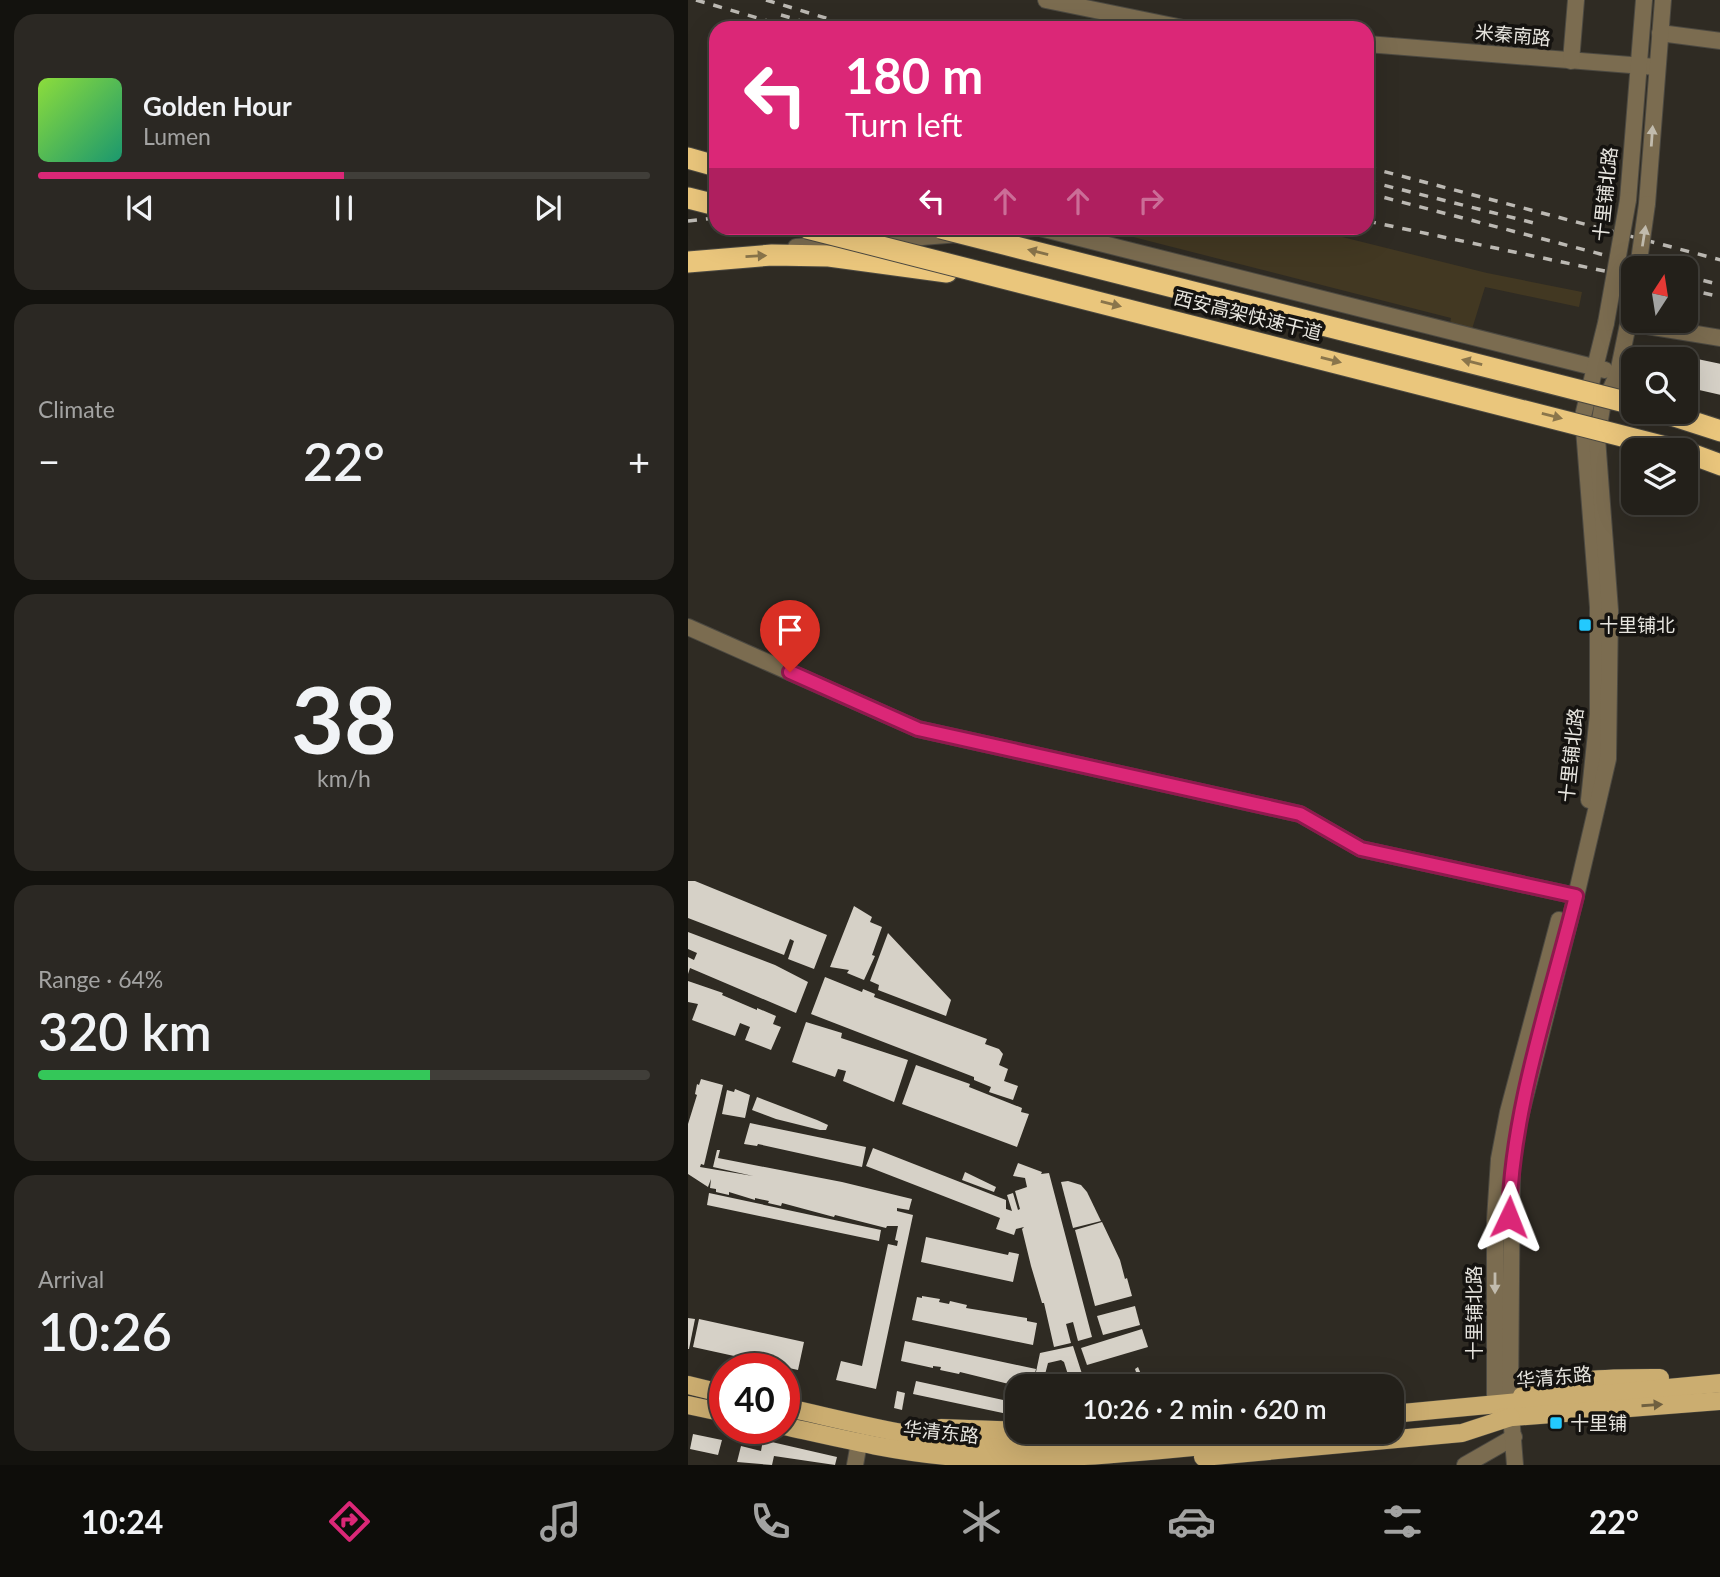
<!DOCTYPE html>
<meta charset="utf-8">
<style>
:root{--surface:#23201a;--page:#2b2823;--text:#f1f3f6;--muted:#a3a3a2;--line:#403e39;--accent:#db2777}
body{margin:0;font-family:Lato,"Noto Sans SC",sans-serif;background:var(--page);color:var(--text);height:100vh;display:flex;flex-direction:column;font-size:26px;white-space:nowrap}
*{box-sizing:border-box;margin:0}
p{font-size:23px;color:var(--muted)}
.icon{flex:none;width:38px;height:38px;fill:none;stroke:currentColor;stroke-width:2;stroke-linecap:round;stroke-linejoin:round}
.map{position:relative;flex:1;overflow:hidden}
.panel{display:flex;flex-direction:column;gap:14px;padding:14px;background:#13120e;width:688px}
.panel>*{flex:none}
.hud{position:absolute;left:21px;top:21px;width:665px;height:214px;border-radius:21px;box-shadow:0 7px 28px #0002,0 0 0 2px var(--line);background:#db2777;color:#fff;overflow:hidden}
.needle{width:46px;rotate:12deg}
.fabs{position:absolute;left:933px;top:256px;display:grid;gap:14px}
.fabs a{display:grid;place-items:center;width:77px;height:77px;border-radius:14px;background:var(--surface);box-shadow:0 7px 28px #0002,0 0 0 2px var(--line);font-size:35px}
.speed{position:absolute;left:21px;top:1353px;display:flex;gap:14px;font-size:35px;font-weight:700;text-align:center}
.speed>*{display:grid;place-content:center;width:91px;height:91px;border-radius:50%;background:var(--surface);box-shadow:0 7px 28px #0002,0 0 0 2px var(--line);line-height:1}
.speed .limit{border:10px solid #d22;background:#fff;color:#111}
.pin{position:absolute;display:grid;place-items:center;width:60px;height:60px;color:#fff;margin:-72px -30px;border-radius:50% 50% 50% 0;rotate:-45deg;box-shadow:0 0 7px #0007}
.pin .icon{rotate:45deg}
.me{position:absolute;width:77px;margin:-38px;rotate:2deg;stroke-linejoin:round;filter:drop-shadow(0 0 5px #0008)}
.turn{display:flex;align-items:center;gap:24px;height:147px;padding:0 21px;font-size:32px}
.turn .icon{width:91px;height:91px;stroke-width:2.5}
.turn b{display:block;font-size:49px;line-height:60px}
.lanes{display:flex;align-items:center;height:66px;padding:0 21px;background:#0003;justify-content:center;gap:35px;direction:ltr}
.lanes .off{opacity:.35}
.big{font-size:52px;font-weight:600;line-height:1.1}
.panel .tile{flex:1;display:flex;flex-direction:column;justify-content:center;gap:10px;min-width:0;padding:0 24px;border-radius:21px;background:var(--page)}
.panel .dial{align-items:center;gap:0}
.dial b{font-size:91px;line-height:1}
.song{display:flex;align-items:center;gap:21px}
.cover{width:84px;height:84px;border-radius:10px;background:linear-gradient(135deg,hsl(90 70% 55%),hsl(160 70% 35%))}
.played{height:7px;border-radius:4px;background:linear-gradient(90deg,var(--accent) 50%,var(--line) 50%)}
.keys{display:flex;justify-content:space-around;direction:ltr}
.heat{display:flex;justify-content:space-between;align-items:center;font-size:38px;direction:ltr}
.charge{height:10px;border-radius:5px;background:linear-gradient(90deg,#34c759 64%,var(--line) 0)}
.trip{position:absolute;left:317px;top:1374px;width:399px;height:70px;border-radius:21px;background:var(--surface);box-shadow:0 7px 28px #0002,0 0 0 2px var(--line);font-weight:600;line-height:70px;text-align:center}
.menu{display:flex;height:112px;justify-content:space-around;align-items:center;background:#0e0d0a;color:var(--muted)}
.menu .icon{width:49px;height:49px}
.menu .on{color:var(--accent)}
.menu b{font-size:32px;color:var(--text)}
main{display:flex;flex:1;min-height:0}
.map>svg:first-child{display:block}
.green{fill:#423822}
.building{fill:#d6d1c7}
.lines{fill:none;stroke-linecap:round;stroke-linejoin:round}
.minor-casing{stroke:#4c4941;stroke-width:18}
.major-casing{stroke:#4c4941;stroke-width:19}
.highway-casing{stroke:#4c4941;stroke-width:23}
.minor{stroke:#7b6c50;stroke-width:16}
.major{stroke:#cbad70;stroke-width:18}
.highway{stroke:#eac67c;stroke-width:21}
.rail{stroke:#bcb9b3;stroke-width:3.5;stroke-dasharray:9 9;stroke-linecap:butt}
.minor-bridge-casing{stroke:#4c4941;stroke-width:18;stroke-linecap:butt}
.highway-bridge-casing{stroke:#4c4941;stroke-width:23;stroke-linecap:butt}
.minor-bridge{stroke:#7b6c50;stroke-width:16}
.highway-bridge{stroke:#eac67c;stroke-width:21}
.oneway{fill:#c1bbad}
.oneway2{fill:#8a754b}
.oneway3{fill:#706040}
.route-casing{stroke:#8e194d;stroke-width:18}
.route{stroke:#db2777;stroke-width:12}
.poi-dot{fill:#23c9fe;stroke:#151310;stroke-width:2.5}
.labels{text-anchor:middle;stroke-width:7;stroke-linejoin:round;paint-order:stroke}
.street-label{font-size:19px;fill:#e7e5df;stroke:#151310}
.poi-label{font-size:19px;fill:#e7e5df;stroke:#151310;text-anchor:start}
</style>
<main>
<section class="panel">
<div class="tile">
<div class="song"><i class="cover"></i><div><b>Golden Hour</b><p>Lumen</p></div></div>
<div class="played"></div>
<div class="keys"><svg class="icon" aria-label="previous" viewBox="0 0 24 24"><path d="M18 5L8 12l10 7zM5 5v14"/></svg><svg class="icon" aria-label="pause" viewBox="0 0 24 24"><path d="M8 5v14M16 5v14"/></svg><svg class="icon" aria-label="next" viewBox="0 0 24 24"><path d="M6 5l10 7-10 7zM19 5v14"/></svg></div>
</div>
<div class="tile"><p>Climate</p>
<div class="heat"><a>−</a><b class="big">22°</b><a>+</a></div>
</div>
<div class="tile dial"><b>38</b><p>km/h</p></div>
<div class="tile"><p>Range · 64%</p><b class="big">320 km</b><div class="charge"></div></div>
<div class="tile"><p>Arrival</p><b class="big">10:26</b></div>
</section>
<div class="map">
<svg width="1033" height="1465" viewBox="0 0 1033 1465">
<rect width="100%" height="100%" fill="#2f2b23"/>
<polygon class="green" points="410,228 618,228 799,273 894,292 891,307 797,287 784,329 762,324 763,318"/>
<g class="building">
<polygon points="976,352 1033,364 1033,395 998,387 998,359 975,359"/>
<polygon points="0,881 7,881 139,935 126,969 100,959 106,941 102,939 96,955 0,918"/>
<polygon points="166,906 184,917 182,922 194,927 184,955 187,956 176,980 159,973 161,970 142,967"/>
<polygon points="0,932 87,965 120,982 108,1013 2,968 0,974 0,957 6,960 9,953 0,949"/>
<polygon points="200,933 263,1000 258,1016 190,990 191,985 182,981"/>
<polygon points="137,977 174,992 175,989 187,994 186,997 299,1039 297,1044 311,1049 315,1054 311,1065 320,1069 316,1081 330,1086 325,1100 301,1092 303,1087 286,1080 286,1077 123,1014"/>
<polygon points="0,981 35,993 34,995 69,1010 69,1008 88,1016 85,1024 93,1027 83,1050 57,1040 62,1027 52,1023 47,1036 4,1020 10,1004 0,1002"/>
<polygon points="118,1022 154,1033 153,1038 220,1060 206,1102 155,1081 158,1071 150,1069 147,1077 104,1062"/>
<polygon points="228,1065 282,1084 281,1087 334,1108 333,1112 341,1114 329,1147 214,1104"/>
<polygon points="13,1079 35,1085 16,1165 13,1164 12,1167 65,1176 25,1167 29,1150 32,1150 30,1158 154,1182 224,1199 221,1210 209,1208 209,1211 225,1215 188,1389 148,1380 153,1361 174,1366 200,1244 209,1246 210,1241 207,1240 210,1226 199,1226 198,1228 147,1215 146,1217 94,1203 93,1206 80,1203 81,1201 67,1198 67,1200 41,1192 41,1195 28,1192 28,1189 22,1188 23,1179 20,1187 0,1174 0,1124 9,1095 7,1094 9,1084 11,1085"/>
<polygon points="47,1089 62,1095 57,1118 34,1114 39,1090 46,1092"/>
<polygon points="69,1097 129,1120 140,1125 138,1130 132,1130 88,1119 64,1110"/>
<polygon points="62,1123 178,1147 174,1167 70,1144 69,1146 56,1144"/>
<polygon points="185,1148 318,1200 318,1209 324,1211 319,1195 325,1193 330,1210 332,1209 327,1191 339,1187 337,1178 325,1176 330,1163 354,1172 353,1174 361,1173 404,1337 390,1341 385,1322 378,1324 383,1343 366,1347 356,1303 354,1303 343,1266 334,1229 336,1227 328,1229 326,1235 308,1229 312,1218 178,1166"/>
<polygon points="277,1172 308,1187 306,1192 274,1180"/>
<polygon points="380,1181 393,1185 399,1192 413,1221 385,1228 373,1182"/>
<polygon points="21,1193 193,1230 191,1241 19,1205"/>
<polygon points="414,1222 432,1260 437,1279 439,1278 444,1296 407,1306 387,1230"/>
<polygon points="238,1237 320,1255 321,1252 331,1254 325,1282 233,1262"/>
<polygon points="234,1296 252,1299 251,1302 261,1304 262,1301 279,1305 278,1308 339,1318 339,1321 349,1323 345,1345 224,1320 229,1297 234,1298"/>
<polygon points="447,1306 452,1325 415,1335 409,1316"/>
<polygon points="0,1318 7,1319 1,1349 0,1349"/>
<polygon points="11,1319 116,1342 110,1370 5,1347"/>
<polygon points="454,1329 460,1347 399,1365 393,1348"/>
<polygon points="217,1341 348,1369 344,1386 329,1386 272,1372 271,1374 252,1370 253,1367 245,1366 245,1368 213,1361"/>
<polygon points="385,1346 395,1377 382,1381 376,1362 373,1360 360,1363 354,1386 345,1386 352,1353"/>
<polygon points="450,1367 458,1386 407,1386 448,1372 447,1369"/>
<polygon points="228,1381 329,1403 329,1416 225,1394"/>
<polygon points="209,1391 217,1393 214,1410 206,1408"/>
<polygon points="5,1434 34,1440 30,1455 2,1449"/>
<polygon points="75,1440 149,1457 147,1465 86,1456 84,1465 49,1462 53,1446 73,1451"/>
</g>
<g class="lines">
<defs>
<g id="minor">
<polyline points="358,0 495,28"/>
<polyline points="972,33 1033,41"/>
<polyline points="679,44 968,67"/>
<polyline points="883,61 888,0"/>
<polyline points="940,200 956,0"/>
<polyline points="959,204 975,0"/>
<polyline points="352,228 917,370"/>
<polyline points="185,241 346,228"/>
<polyline points="108,247 162,243"/>
<polyline points="941,323 1033,338"/>
<polyline points="0,627 230,729 612,814 673,849 888,896"/>
<polyline points="901,800 910,714 910,607 895,416 918,323"/>
<polyline points="816,1411 807,1404 807,1220 811,1159 820,1112 871,920"/>
<polyline points="167,1465 171,1443"/>
<polyline points="777,1465 826,1437"/>
<polyline points="827,1465 822,1402 824,1161 831,1121 888,896 920,759 922,610 909,438 914,408 930,373 945,300"/>
</g>
<g id="major">
<polyline points="0,1385 37,1394"/>
<path d="M834,1396C876,1377 927,1378 972,1378"/>
<polyline points="0,1405 37,1413"/>
<path d="M96,1407C160,1421 225,1439 291,1443C367,1447 444,1439 520,1432"/>
<polyline points="704,1414 1033,1383"/>
<polyline points="812,1418 1033,1401"/>
<path d="M96,1426C150,1438 203,1451 258,1456C392,1465 526,1443 660,1432"/>
<polyline points="253,1428 369,1432"/>
<polyline points="515,1457 774,1433 823,1417"/>
</g>
<g id="highway">
<polyline points="0,158 28,166"/>
<polyline points="0,198 28,205"/>
<polyline points="0,262 84,255 141,256 259,272"/>
<polyline points="971,411 1033,431"/>
<polyline points="998,452 1033,465"/>
</g>
</defs>
<use href="#minor" class="minor-casing"/>
<use href="#major" class="major-casing"/>
<use href="#highway" class="highway-casing"/>
<use href="#minor" class="minor"/>
<use href="#major" class="major"/>
<use href="#highway" class="highway"/>
<g class="rail">
<polyline points="8,0 104,28"/>
<polyline points="78,0 171,28"/>
<polyline points="93,15 137,28"/>
<polyline points="679,167 1033,260"/>
<polyline points="679,181 846,223"/>
<polyline points="679,193 966,268"/>
<polyline points="0,221 28,218"/>
<polyline points="679,221 945,277"/>
<polyline points="998,276 1033,285"/>
<polyline points="998,289 1033,297"/>
</g>
<defs>
<g id="minor-bridge">
<polyline points="950,268 959,204"/>
<polyline points="918,323 940,200"/>
</g>
<g id="highway-bridge">
<polyline points="119,228 989,450"/>
<polyline points="253,228 945,404"/>
</g>
</defs>
<use href="#minor-bridge" class="minor-bridge-casing"/>
<use href="#highway-bridge" class="highway-bridge-casing"/>
<use href="#minor-bridge" class="minor-bridge"/>
<use href="#highway-bridge" class="highway-bridge"/>
</g>
<defs><path id="oneway-solid" d="M-6-.8H1V-3.2L6.5 0L1 3.2V.8H-6Z" transform="scale(1.75)"/></defs>
<g class="oneway">
<use href="#oneway-solid" transform="translate(964 136) rotate(-86)"/>
<use href="#oneway-solid" transform="translate(956 236) rotate(-81)"/>
<use href="#oneway-solid" transform="translate(807 1283) rotate(90)"/>
</g>
<g class="oneway2">
<use href="#oneway-solid" transform="translate(350 252) rotate(-166)"/>
<use href="#oneway-solid" transform="translate(68 256) rotate(-3)"/>
<use href="#oneway-solid" transform="translate(423 304) rotate(14)"/>
<use href="#oneway-solid" transform="translate(643 360) rotate(14)"/>
<use href="#oneway-solid" transform="translate(784 362) rotate(-166)"/>
<use href="#oneway-solid" transform="translate(864 416) rotate(14)"/>
</g>
<use class="oneway3" href="#oneway-solid" transform="translate(964 1405) rotate(-4)"/>
<g class="lines">
<defs>
<path id="route" d="M102,672L230,729L612,814L673,849L888,896C862,1001 824,1108 821,1217"/>
</defs>
<use href="#route" class="route-casing"/>
<use href="#route" class="route"/>
</g>
<g class="poi-dot">
<rect x="890" y="618" width="14" height="14" rx="3.5"/>
<rect x="861" y="1416" width="14" height="14" rx="3.5"/>
</g>
<g class="labels">
<g class="street-label">
<text transform="translate(825 35) rotate(5)" y="7">米秦南路</text>
<text transform="translate(917 194) rotate(-84)" y="7">十里铺北路</text>
<text transform="translate(560 315) rotate(14)" y="7">西安高架快速干道</text>
<text transform="translate(883 755) rotate(-84)" y="7">十里铺北路</text>
<text transform="translate(786 1313) rotate(-90)" y="7">十里铺北路</text>
<text transform="translate(866 1377) rotate(-5)" y="7">华清东路</text>
<text transform="translate(253 1432) rotate(6)" y="7">华清东路</text>
</g>
<g class="poi-label">
<text x="911" y="632">十里铺北</text>
<text x="882" y="1430">十里铺</text>
</g>
</g>
</svg>
<div class="fabs">
<a><svg class="needle" viewBox="-14 -14 28 28"><path d="M0-13l5 13h-10z" fill="#e53935"/><path d="M0 13l5-13h-10z" fill="#a3a3a2"/></svg></a>
<a><svg class="icon" aria-label="search" viewBox="0 0 24 24"><circle cx="10" cy="10" r="6"/><path d="M15 15l6 6"/></svg></a>
<a><svg class="icon" aria-label="layers" viewBox="0 0 24 24"><path d="M12 4l9 5-9 5-9-5zM3 14l9 5 9-5"/></svg></a>
</div>
<div class="speed"><div class="limit">40</div></div>
<div class="pin" style="left:102px;top:672px;background:#d93025"><svg class="icon" aria-label="arrive" viewBox="0 0 24 24"><path d="M6 21V4h12l-3 4 3 4H6"/></svg></div>
<svg class="me" style="left:821px;top:1217px" viewBox="-20 -20 40 40"><path d="M0-17L14 15 0 8-14 15z" fill="#db2777" stroke="#fff" stroke-width="4"/></svg>
<div class="trip">10:26 · 2 min · 620 m</div>
<div class="hud">
<div class="turn"><svg class="icon" aria-label="left" viewBox="0 0 24 24"><path d="M17 20v-9H6M10 6l-5 5 5 5"/></svg><div><b>180 m</b>Turn left</div></div>
<div class="lanes"><svg class="icon" aria-label="left" viewBox="0 0 24 24"><path d="M17 20v-9H6M10 6l-5 5 5 5"/></svg><svg class="icon off" aria-label="ahead" viewBox="0 0 24 24"><path d="M12 20V5M6 11l6-6 6 6"/></svg><svg class="icon off" aria-label="ahead" viewBox="0 0 24 24"><path d="M12 20V5M6 11l6-6 6 6"/></svg><svg class="icon off" aria-label="right" viewBox="0 0 24 24"><path d="M7 20v-9h11M14 6l5 5-5 5"/></svg></div>
</div>
</div>
</main>
<nav class="menu">
<b>10:24</b>
<svg class="icon on" aria-label="directions" viewBox="0 0 24 24"><path d="M12 3l9 9-9 9-9-9zM9 14v-3h6M13 9l2 2-2 2"/></svg>
<svg class="icon" aria-label="music" viewBox="0 0 24 24"><path d="M9 18V5l10-2v13"/><circle cx="6" cy="18" r="3"/><circle cx="16" cy="16" r="3"/></svg>
<svg class="icon" aria-label="phone" viewBox="0 0 24 24"><path d="M5 4h4l2 5-3 2q2 4 5 5l2-3 5 2v4C11 20 4 13 5 4z"/></svg>
<svg class="icon" aria-label="climate" viewBox="0 0 24 24"><path d="M12 3v18M4 7l16 10M4 17L20 7"/></svg>
<svg class="icon" aria-label="car" viewBox="0 0 24 24"><path d="M5 17H2v-5l4-1 3-4h7l3 4 3 1v5h-3M9 17h6M6 11h13"/><circle cx="7" cy="17" r="2"/><circle cx="17" cy="17" r="2"/></svg>
<svg class="icon" aria-label="filters" viewBox="0 0 24 24"><path d="M4 7h16M4 17h16"/><circle cx="9" cy="7" r="2"/><circle cx="15" cy="17" r="2"/></svg>
<b>22°</b>
</nav>
